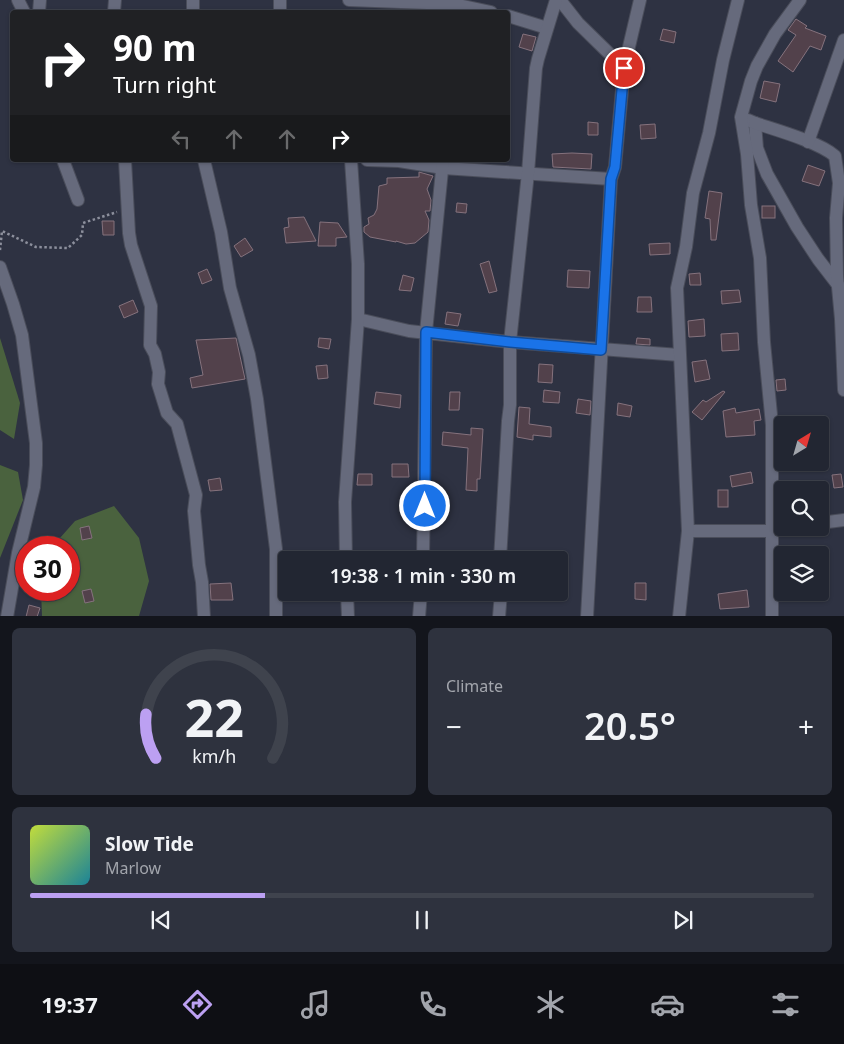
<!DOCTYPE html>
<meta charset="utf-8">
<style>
:root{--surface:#222632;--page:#2e323e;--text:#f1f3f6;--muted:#a2a5ac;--line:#3f434d;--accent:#bca0f2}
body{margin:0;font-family:"Noto Sans",sans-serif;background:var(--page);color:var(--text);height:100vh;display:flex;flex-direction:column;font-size:19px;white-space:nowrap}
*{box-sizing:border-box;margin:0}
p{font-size:16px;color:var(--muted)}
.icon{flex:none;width:28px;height:28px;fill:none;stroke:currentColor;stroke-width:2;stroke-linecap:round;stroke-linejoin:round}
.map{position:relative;height:616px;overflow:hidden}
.sheet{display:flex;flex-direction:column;gap:12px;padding:12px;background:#13151c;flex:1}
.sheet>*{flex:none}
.banner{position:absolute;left:10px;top:10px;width:500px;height:152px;border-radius:5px;box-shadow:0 1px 4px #0004,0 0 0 1px var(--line);background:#202124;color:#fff;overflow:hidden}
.needle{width:32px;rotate:37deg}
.tools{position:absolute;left:774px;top:416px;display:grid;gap:10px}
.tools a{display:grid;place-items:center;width:55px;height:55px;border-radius:5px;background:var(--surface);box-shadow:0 1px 4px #0004,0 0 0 1px var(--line);font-size:25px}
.speed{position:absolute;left:15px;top:536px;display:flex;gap:10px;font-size:25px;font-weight:700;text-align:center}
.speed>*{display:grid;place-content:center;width:65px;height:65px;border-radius:50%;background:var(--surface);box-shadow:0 1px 4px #0004,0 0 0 1px var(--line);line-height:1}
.speed .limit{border:8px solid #d22;background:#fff;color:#111}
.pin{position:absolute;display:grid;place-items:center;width:42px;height:42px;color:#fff;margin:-21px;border:2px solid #fff;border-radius:50%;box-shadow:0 1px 5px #0007}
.me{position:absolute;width:55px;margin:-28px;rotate:0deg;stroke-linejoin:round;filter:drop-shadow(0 0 4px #0008)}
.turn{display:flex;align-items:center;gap:18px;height:105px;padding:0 20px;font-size:22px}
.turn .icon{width:65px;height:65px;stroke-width:2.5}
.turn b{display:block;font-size:35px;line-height:42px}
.lanes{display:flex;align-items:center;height:48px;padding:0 20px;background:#0003;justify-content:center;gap:25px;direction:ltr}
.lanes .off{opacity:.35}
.big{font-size:38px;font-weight:600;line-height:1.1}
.sheet .widget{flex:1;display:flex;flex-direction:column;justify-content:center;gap:8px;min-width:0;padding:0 18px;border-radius:8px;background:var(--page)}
.sheet .dial{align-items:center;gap:0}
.dial svg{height:130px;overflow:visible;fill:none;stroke:var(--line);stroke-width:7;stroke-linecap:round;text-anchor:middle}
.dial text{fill:var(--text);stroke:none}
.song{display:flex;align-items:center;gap:15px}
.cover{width:60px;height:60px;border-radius:8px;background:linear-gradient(135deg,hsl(70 70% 55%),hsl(190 70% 35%))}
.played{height:5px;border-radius:2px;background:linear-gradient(90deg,var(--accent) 30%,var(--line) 30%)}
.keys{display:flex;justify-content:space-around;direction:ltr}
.heat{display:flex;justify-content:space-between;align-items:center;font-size:28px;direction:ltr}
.sheet .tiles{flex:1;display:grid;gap:12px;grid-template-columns:1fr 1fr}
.widget:last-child{grid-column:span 2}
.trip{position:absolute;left:278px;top:551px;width:290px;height:50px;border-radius:5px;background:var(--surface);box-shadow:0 1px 4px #0004,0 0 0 1px var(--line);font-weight:600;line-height:50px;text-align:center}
.tab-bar{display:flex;height:80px;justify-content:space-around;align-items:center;background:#0e0f14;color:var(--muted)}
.tab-bar .icon{width:35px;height:35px}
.tab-bar .active{color:var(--accent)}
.tab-bar b{font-size:22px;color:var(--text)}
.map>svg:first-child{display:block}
.green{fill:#4a623e}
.building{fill:#52414b;stroke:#85727d}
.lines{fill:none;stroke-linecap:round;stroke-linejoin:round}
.street-casing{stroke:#4a4d5a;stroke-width:14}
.path{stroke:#8c8f9c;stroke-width:2.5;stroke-dasharray:2.5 2.5;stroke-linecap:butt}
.street{stroke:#666a7c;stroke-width:12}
.route-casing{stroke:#114b97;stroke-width:12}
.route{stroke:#1a73e8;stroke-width:9}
</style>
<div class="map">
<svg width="844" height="617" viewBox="0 0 844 617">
<rect width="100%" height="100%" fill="#2e3242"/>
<g class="green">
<polygon points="0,338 20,403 14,439 0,430"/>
<polygon points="0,465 18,472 23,500 0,558"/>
<polygon points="114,506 139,538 149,581 139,616 42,616 41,590 69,590 69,548 52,547 75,521"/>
</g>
<g class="building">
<polygon points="796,19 807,26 805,28 826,36 821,50 810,46 793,72 778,61 796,35 788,30"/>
<polygon points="663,29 676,32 674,43 660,40"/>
<polygon points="523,34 536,37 532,51 519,47"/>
<polygon points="764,81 780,84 776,102 760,98"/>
<polygon points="588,122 598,123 598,135 588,135"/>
<polygon points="655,124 656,138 641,139 640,125"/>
<polygon points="572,153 592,154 591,169 553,167 552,154"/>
<polygon points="808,165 825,171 819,186 802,181"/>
<polygon points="419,172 433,176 427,189 431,200 430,211 425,211 429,220 428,232 415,243 406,244 396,241 396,242 370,237 364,232 364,227 369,224 368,218 374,215 377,209 379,186 387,184 387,178 419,177"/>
<polygon points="709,191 722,193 716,240 711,240 710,219 705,218"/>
<polygon points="457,203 467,204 466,213 456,212"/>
<rect x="762" y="206" width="13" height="12"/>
<polygon points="304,217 316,241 286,243 284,228 289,227 288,218"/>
<polygon points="102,221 114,221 114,235 103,235"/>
<polygon points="320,222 338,223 347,237 336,238 336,246 318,246"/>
<polygon points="245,238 253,250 241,257 234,246"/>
<polygon points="670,243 670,254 650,255 649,244"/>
<polygon points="489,261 497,291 489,293 480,264"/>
<polygon points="207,269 212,280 202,284 198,273"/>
<polygon points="568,270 590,271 589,288 567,287"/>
<polygon points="700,273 701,285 690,285 689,274"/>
<polygon points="403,275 414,278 411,291 399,290"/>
<polygon points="739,290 741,302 722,304 721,291"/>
<polygon points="638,297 651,297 652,312 637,312"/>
<polygon points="133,300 138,312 124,318 119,306"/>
<polygon points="447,312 461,314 458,326 445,324"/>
<polygon points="704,319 705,336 689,337 688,321"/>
<polygon points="738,333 739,350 722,351 721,334"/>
<polygon points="236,338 245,379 192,388 190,378 203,375 196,340"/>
<polygon points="319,338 331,339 329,349 318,347"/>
<polygon points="637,338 650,339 650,345 636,344"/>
<polygon points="706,360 710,379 695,382 692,362"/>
<polygon points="539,364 553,365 552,383 538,382"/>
<polygon points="327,365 328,378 318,379 316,366"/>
<polygon points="785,379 786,390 777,391 776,380"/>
<polygon points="544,390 560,392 559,403 543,402"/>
<polygon points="723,391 725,392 702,420 692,412 703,400 706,402"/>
<polygon points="376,392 401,395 400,408 374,404"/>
<polygon points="450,392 460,392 459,410 449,410"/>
<polygon points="578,399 591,401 590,415 576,413"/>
<polygon points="618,403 632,406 630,417 617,415"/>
<polygon points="519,407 530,408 529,424 551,427 551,437 533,435 533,440 517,437"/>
<polygon points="735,408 736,413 759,409 761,420 754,421 755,435 726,437 723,411"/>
<polygon points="471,428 483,429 480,479 477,479 477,491 466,490 468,448 442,445 443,432 471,435"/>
<polygon points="392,464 408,464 409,477 392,477"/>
<polygon points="751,472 753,483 732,487 730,476"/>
<polygon points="358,474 372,474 372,485 357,485"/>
<polygon points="841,474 843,487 834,488 832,475"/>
<polygon points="220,478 222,490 210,491 208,480"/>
<rect x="718" y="490" width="10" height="17"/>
<polygon points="89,526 92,538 82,540 80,528"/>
<polygon points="231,583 233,600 211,600 210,584"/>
<polygon points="635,583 646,583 646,600 635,599"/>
<polygon points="91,589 94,601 85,603 82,591"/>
<polygon points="747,590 749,607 720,609 718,594"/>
<polygon points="29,605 40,608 37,617 26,617"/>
</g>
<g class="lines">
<defs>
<g id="street">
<polyline points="18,0 24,12"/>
<polyline points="193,0 193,12"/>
<polyline points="280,0 280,12"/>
<polyline points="349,0 453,4 491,12"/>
<polyline points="560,0 578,23 624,68"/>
<polyline points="39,12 40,0"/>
<polyline points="114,12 115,0"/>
<polyline points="508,16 547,28"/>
<polyline points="748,120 755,123 757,148 767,174 797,227 818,259 838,285"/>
<path d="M755,123C776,130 819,142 835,156L839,183L836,218L837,276L841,319L844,390"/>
<polyline points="808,142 844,40"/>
<polyline points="63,160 78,200"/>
<polyline points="125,160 129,233 131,245 151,306 150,345 155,354 159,372 158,384 167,413 177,424 196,495 194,511 199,565 202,582 204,617"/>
<polyline points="204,160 221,232 230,288 249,355 257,399 276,549 276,617"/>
<polyline points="367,160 399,161 443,168 611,179"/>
<polyline points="0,267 13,304 22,335 36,443 36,465 34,487 18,553 7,617"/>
<polyline points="358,319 409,331 510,342 679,355"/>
<polyline points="820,523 844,520"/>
<polyline points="688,531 771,531 794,528"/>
<polyline points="346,560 345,502 358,319 358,264 351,160"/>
<polyline points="423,560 426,332 443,160"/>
<polyline points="500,560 508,421 510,405 510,342 528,173 536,68 538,59 556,0"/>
<polyline points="347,592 348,617"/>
<polyline points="419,617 421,592"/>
<polyline points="499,617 501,592"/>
<polyline points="587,617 611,179 615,167 624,68 640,0"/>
<polyline points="679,617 688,531 677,288 686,247 693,193 709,133 723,60 738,0"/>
<polyline points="772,617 772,425 764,342 760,258 751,205 747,154 741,117 751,81 757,66 775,34 800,0"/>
</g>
</defs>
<use href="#street" class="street-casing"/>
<polyline class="path" points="0,250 2,231 36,247 68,248 82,235 83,223 117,212"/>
<use href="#street" class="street"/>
</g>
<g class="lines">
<defs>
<polyline id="route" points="425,506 426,332 510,342 601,350 611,179 615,167 624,68"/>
</defs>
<use href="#route" class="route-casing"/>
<use href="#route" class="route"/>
</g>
</svg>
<div class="tools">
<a><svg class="needle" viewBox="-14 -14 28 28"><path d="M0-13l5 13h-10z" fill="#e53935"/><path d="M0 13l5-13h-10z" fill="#a2a5ac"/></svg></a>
<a><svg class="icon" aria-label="search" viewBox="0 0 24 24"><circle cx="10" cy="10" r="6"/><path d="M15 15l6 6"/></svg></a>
<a><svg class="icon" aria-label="layers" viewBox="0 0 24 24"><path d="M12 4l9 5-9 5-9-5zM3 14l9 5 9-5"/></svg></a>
</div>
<div class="speed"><div class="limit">30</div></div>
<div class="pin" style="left:624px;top:68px;background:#d93025"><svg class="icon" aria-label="arrive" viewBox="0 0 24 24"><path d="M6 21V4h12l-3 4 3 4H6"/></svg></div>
<svg class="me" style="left:425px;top:506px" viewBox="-20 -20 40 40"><circle r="17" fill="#1a73e8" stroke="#fff" stroke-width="3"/><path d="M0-11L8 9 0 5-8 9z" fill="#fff"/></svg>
<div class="trip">19:38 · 1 min · 330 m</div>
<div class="banner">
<div class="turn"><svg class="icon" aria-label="right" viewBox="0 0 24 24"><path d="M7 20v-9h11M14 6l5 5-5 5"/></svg><div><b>90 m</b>Turn right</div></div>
<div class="lanes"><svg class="icon off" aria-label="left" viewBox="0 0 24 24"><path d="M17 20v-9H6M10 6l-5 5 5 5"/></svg><svg class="icon off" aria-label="ahead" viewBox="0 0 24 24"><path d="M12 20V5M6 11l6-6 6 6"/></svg><svg class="icon off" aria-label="ahead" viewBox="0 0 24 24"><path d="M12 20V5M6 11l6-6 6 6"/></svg><svg class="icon" aria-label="right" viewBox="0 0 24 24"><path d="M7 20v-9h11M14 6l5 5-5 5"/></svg></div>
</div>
</div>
<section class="sheet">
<div class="tiles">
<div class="widget dial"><svg viewBox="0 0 100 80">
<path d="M14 69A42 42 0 1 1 86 69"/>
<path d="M14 69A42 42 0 0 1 8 42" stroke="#bca0f2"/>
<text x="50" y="56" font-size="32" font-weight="700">22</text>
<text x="50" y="72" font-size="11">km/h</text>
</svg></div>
<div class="widget"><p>Climate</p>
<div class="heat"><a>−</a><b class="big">20.5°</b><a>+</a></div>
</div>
<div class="widget">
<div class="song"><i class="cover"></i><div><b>Slow Tide</b><p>Marlow</p></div></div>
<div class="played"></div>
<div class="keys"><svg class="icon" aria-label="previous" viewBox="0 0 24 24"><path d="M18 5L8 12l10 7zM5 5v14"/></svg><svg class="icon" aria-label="pause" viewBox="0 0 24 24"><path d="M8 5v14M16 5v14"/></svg><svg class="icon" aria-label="next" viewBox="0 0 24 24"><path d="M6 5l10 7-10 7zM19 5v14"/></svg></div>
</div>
</div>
</section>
<nav class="tab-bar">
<b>19:37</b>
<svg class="icon active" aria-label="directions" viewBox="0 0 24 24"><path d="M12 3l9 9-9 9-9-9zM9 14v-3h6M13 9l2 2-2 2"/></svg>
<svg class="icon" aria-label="music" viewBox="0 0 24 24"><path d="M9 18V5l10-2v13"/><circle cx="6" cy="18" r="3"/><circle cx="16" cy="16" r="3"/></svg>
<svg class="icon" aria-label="phone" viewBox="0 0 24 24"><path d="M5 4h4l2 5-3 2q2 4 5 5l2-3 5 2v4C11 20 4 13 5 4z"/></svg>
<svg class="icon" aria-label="climate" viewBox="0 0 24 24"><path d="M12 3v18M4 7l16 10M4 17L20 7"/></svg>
<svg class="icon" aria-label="car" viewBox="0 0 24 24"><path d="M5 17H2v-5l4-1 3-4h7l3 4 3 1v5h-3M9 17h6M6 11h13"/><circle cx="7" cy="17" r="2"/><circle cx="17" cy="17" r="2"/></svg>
<svg class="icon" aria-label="filters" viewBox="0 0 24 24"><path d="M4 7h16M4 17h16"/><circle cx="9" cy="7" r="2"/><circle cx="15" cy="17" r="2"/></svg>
</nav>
